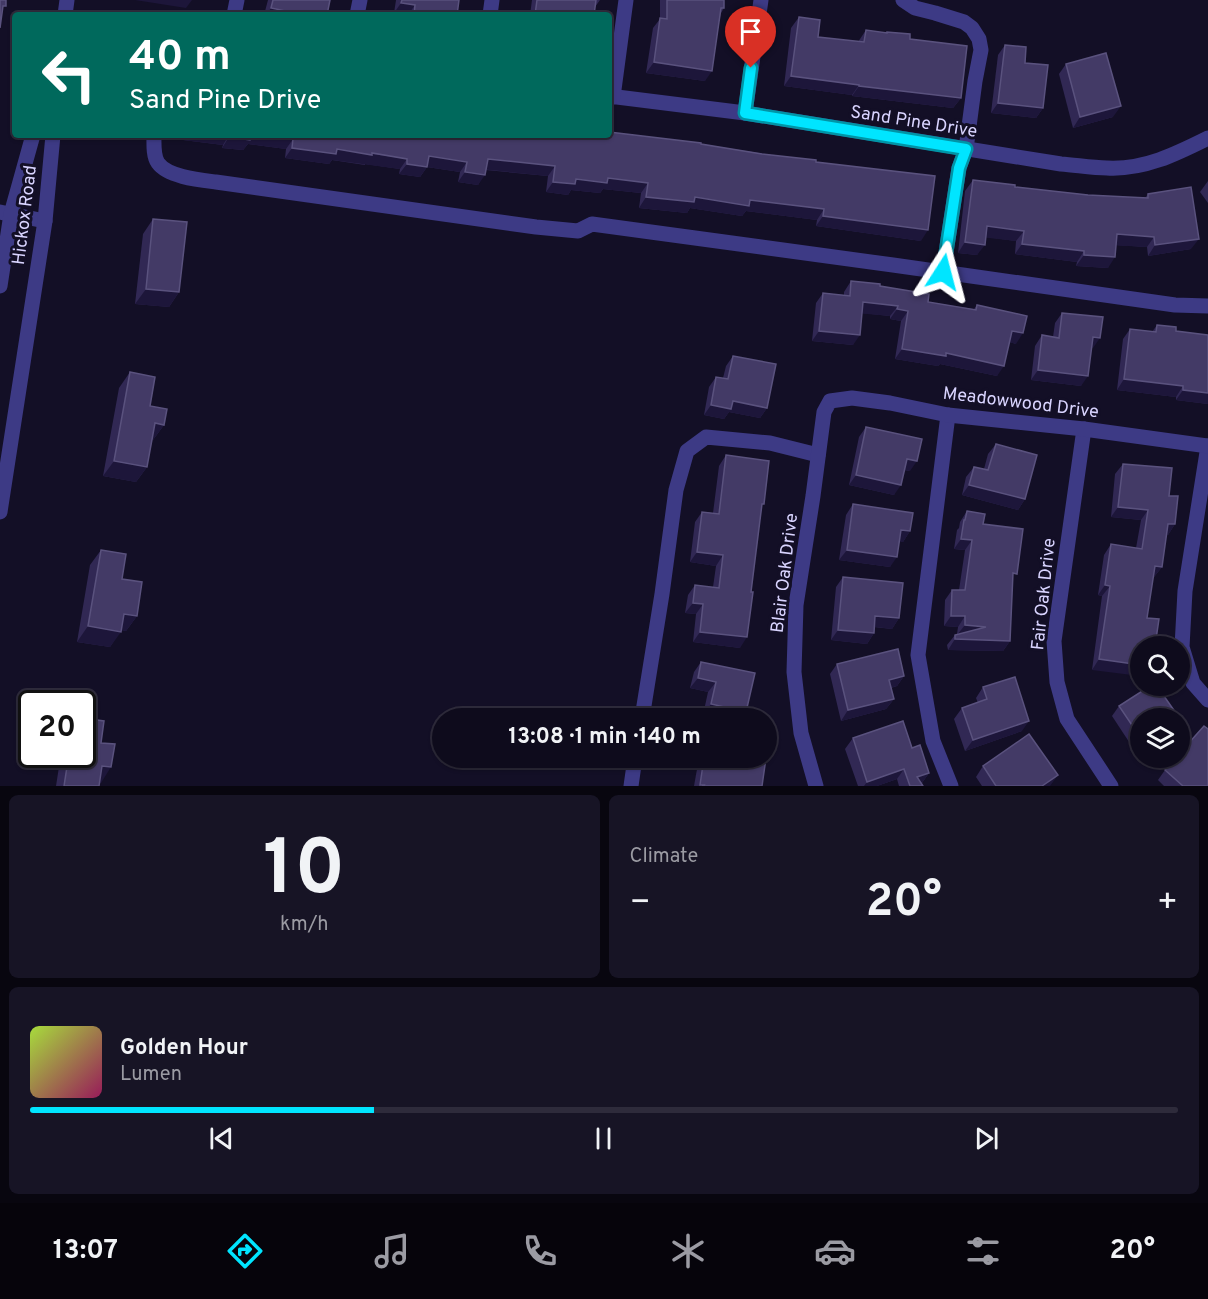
<!DOCTYPE html>
<meta charset="utf-8">
<style>
:root{--surface:#0e0b1c;--page:#171425;--text:#f1f3f6;--muted:#9b9ba3;--line:#2e2b3b;--accent:#00e5ff}
body{margin:0;font-family:Overpass,sans-serif;background:var(--page);color:var(--text);height:100vh;display:flex;flex-direction:column;font-size:22px;white-space:nowrap}
*{box-sizing:border-box;margin:0}
p{font-size:20px;color:var(--muted)}
.icon{flex:none;width:33px;height:33px;fill:none;stroke:currentColor;stroke-width:2;stroke-linecap:round;stroke-linejoin:round}
.map{position:relative;height:786px;overflow:hidden}
.side{display:flex;flex-direction:column;gap:9px;padding:9px;background:#08060f;flex:1}
.side>*{flex:none}
.banner{position:absolute;left:12px;top:12px;width:600px;height:126px;border-radius:6px;box-shadow:0 2px 4px #0004,0 0 0 2px var(--line);background:#00695c;color:#fff;overflow:hidden}
.fabs{position:absolute;left:1130px;top:636px;display:grid;gap:12px}
.fabs a{display:grid;place-items:center;width:60px;height:60px;border-radius:50%;background:var(--surface);box-shadow:0 2px 4px #0004,0 0 0 2px var(--line);font-size:30px}
.speed{position:absolute;left:18px;top:690px;display:flex;gap:12px;font-size:30px;font-weight:700;text-align:center}
.speed>*{display:grid;place-content:center;width:78px;height:78px;border-radius:50%;background:var(--surface);box-shadow:0 2px 4px #0004,0 0 0 2px var(--line);line-height:1}
.speed .limit{border:3px solid #111;border-radius:9px;background:#fff;color:#111}
.pin{position:absolute;display:grid;place-items:center;width:51px;height:51px;color:#fff;margin:-62px -26px;border-radius:50% 50% 50% 0;rotate:-45deg;box-shadow:0 0 6px #0007}
.pin .icon{rotate:45deg}
.me{position:absolute;width:66px;margin:-33px;rotate:9deg;stroke-linejoin:round;filter:drop-shadow(0 0 4px #0008)}
.turn{display:flex;align-items:center;gap:21px;height:126px;padding:0 18px;font-size:27px}
.turn .icon{width:78px;height:78px;stroke-width:2.5}
.turn b{display:block;font-size:42px;line-height:51px}
.big{font-size:45px;font-weight:700;line-height:1.1}
.side .tile{flex:1;display:flex;flex-direction:column;justify-content:center;gap:9px;min-width:0;padding:0 21px;border-radius:9px;background:var(--page)}
.side .dial{align-items:center;gap:0}
.dial b{font-size:78px;line-height:1}
.song{display:flex;align-items:center;gap:18px}
.cover{width:72px;height:72px;border-radius:9px;background:linear-gradient(135deg,hsl(80 70% 55%),hsl(330 70% 35%))}
.played{height:6px;border-radius:3px;background:linear-gradient(90deg,var(--accent) 30%,var(--line) 30%)}
.keys{display:flex;justify-content:space-around;direction:ltr}
.heat{display:flex;justify-content:space-between;align-items:center;font-size:33px;direction:ltr}
.side .tiles{flex:1;display:grid;gap:9px;grid-template-columns:1fr 1fr}
.tile:last-child{grid-column:span 2}
.trip{position:absolute;left:432px;top:708px;width:345px;height:60px;border-radius:30px;background:var(--surface);box-shadow:0 2px 4px #0004,0 0 0 2px var(--line);font-weight:700;line-height:60px;text-align:center}
.dock{display:flex;height:96px;justify-content:space-around;align-items:center;background:#06040b;color:var(--muted)}
.dock .icon{width:42px;height:42px}
.dock .on{color:var(--accent)}
.dock b{font-size:27px;color:var(--text)}
.map>svg:first-child{display:block}
.lines{fill:none;stroke-linecap:round;stroke-linejoin:round}
.minor{stroke:#3d3a85;stroke-width:15}
.wall{fill:#312854}
.shaded-wall{fill:#1d163a}
.building{fill:#433a66;stroke:#5a527e;stroke-width:1.5}
.route-casing{stroke:#0095a6;stroke-width:15}
.route{stroke:#00e5ff;stroke-width:10}
.labels{text-anchor:middle;stroke-width:6;stroke-linejoin:round;paint-order:stroke}
.street-label{font-size:18px;fill:#d9d4ff;stroke:#130f26}
</style>
<div class="map">
<svg width="1208" height="786" viewBox="0 0 1208 786">
<rect width="100%" height="100%" fill="#130f26"/>
<g class="lines">
<g class="minor">
<polyline points="903,0 915,8 935,13 964,22 972,28 979,39 981,50 975,81 966,149 959,168 943,272"/>
<polyline points="65,15 67,0"/>
<polyline points="234,15 237,0"/>
<polyline points="357,15 360,0"/>
<polyline points="490,15 492,0"/>
<path d="M609,96L745,113L1061,164C1076,165 1092,168 1107,168C1144,170 1176,154 1208,138"/>
<polyline points="613,97 626,0"/>
<polyline points="745,113 761,0"/>
<path d="M154,135C154,143 153,156 158,163C168,177 200,180 216,182L536,227L578,231L592,224L893,265L1175,305L1208,306"/>
<polyline points="0,212 45,221"/>
<polyline points="0,286 11,214 33,135"/>
<polyline points="948,415 918,655 933,741 951,786"/>
<polyline points="1084,429 1054,641 1057,682 1067,719 1111,786"/>
<polyline points="1208,446 1185,591 1182,647 1193,683 1208,700"/>
<polyline points="0,512 45,221 53,135"/>
<polyline points="642,718 662,594 676,490 687,451 706,437 770,443 818,455"/>
<polyline points="631,786 635,758"/>
<polyline points="816,786 801,733 794,672 796,605 813,496 824,412 830,401 852,398 890,403 948,415 1084,429 1208,446"/>
</g>
</g>
<g class="wall">
<polygon points="268,0 330,0 327,15 264,15"/>
<polygon points="396,0 459,0 457,15 406,15 394,13"/>
<polygon points="532,0 600,0 595,7 594,15 530,15"/>
<polygon points="660,0 724,0 724,8 721,13 705,81 646,73 653,28 660,19"/>
<polygon points="799,17 818,37 858,42 866,30 886,33 887,32 910,39 961,98 953,108 852,96 852,95 784,86 791,28"/>
<polygon points="1005,45 1025,63 1043,108 1036,118 991,113 998,55"/>
<polygon points="1066,64 1113,117 1073,128 1059,74"/>
<polygon points="167,135 609,135 701,144 816,162 921,241 816,226 817,220 746,211 742,216 690,208 687,213 639,208 641,193 603,189 600,193 571,190 568,195 546,192 548,176 486,170 478,185 458,182 460,172 427,167 420,177 399,174 400,169 365,164 365,165 332,160 329,164 285,158 286,149 248,144 243,150 222,148 223,145 167,138"/>
<polygon points="973,180 1015,187 1088,195 1145,198 1148,194 1191,249 1148,256 1147,247 1116,245 1108,268 1076,266 1077,262 1015,254 1016,241 986,237 977,255 958,253 965,191"/>
<polygon points="1208,181 1208,203 1200,192"/>
<polygon points="153,219 179,292 169,307 135,304 143,234"/>
<polygon points="851,281 880,286 928,302 974,309 977,305 1016,344 1010,342 997,376 940,364 938,366 895,359 901,321 890,319 890,316 862,313 853,345 812,341 816,303 823,293 844,295 844,292"/>
<polygon points="1062,313 1093,348 1092,348 1081,386 1031,380 1035,346 1042,335 1053,337 1055,323"/>
<polygon points="1157,325 1176,331 1208,335 1208,404 1176,400 1176,397 1117,390 1123,339 1130,329 1152,332"/>
<polygon points="733,356 767,408 760,418 729,412 724,419 704,415 709,387 716,377 723,378 726,366"/>
<polygon points="130,372 150,406 164,425 153,440 152,440 147,467 136,482 103,476 119,388"/>
<polygon points="866,427 910,471 904,470 894,495 849,485 859,437"/>
<polygon points="996,444 1025,499 1018,510 962,495 966,477 974,467 984,469 988,454"/>
<polygon points="726,455 762,507 740,648 693,642 696,614 685,613 688,595 695,585 713,587 716,566 690,562 695,522 702,512 713,513 719,466"/>
<polygon points="1123,464 1169,496 1175,524 1168,535 1166,535 1162,567 1154,577 1153,577 1147,618 1092,670 1102,596 1098,595 1104,555 1111,544 1136,548 1141,520 1111,517 1115,474"/>
<polygon points="853,504 910,531 903,542 900,541 890,567 839,560 846,515"/>
<polygon points="967,511 983,524 1013,579 1010,641 1003,651 948,650 947,645 955,635 957,634 958,627 944,626 945,600 952,590 959,590 965,550 954,549 957,530 959,528 960,522"/>
<polygon points="101,550 122,579 137,616 126,631 121,630 110,647 77,642 90,565"/>
<polygon points="843,577 899,618 892,629 874,627 874,633 867,644 831,640 836,587"/>
<polygon points="701,662 746,712 741,718 720,718 703,715 708,692 690,688 694,672"/>
<polygon points="837,664 904,676 897,686 891,688 894,699 886,709 841,721 830,674"/>
<polygon points="983,687 1022,731 965,751 954,719 962,708 978,703 976,698"/>
<polygon points="1119,706 1140,718 1140,752 1137,754 1112,716"/>
<polygon points="853,738 912,748 929,773 922,783 923,786 899,786 897,779 877,786 858,786 845,749"/>
<polygon points="101,743 101,783 99,782 99,786 56,786 61,754 82,754"/>
<polygon points="699,758 766,758 762,786 694,786"/>
<polygon points="983,766 1050,786 982,786 976,777"/>
<polygon points="1165,770 1208,786 1164,786 1158,780"/>
</g>
<g class="shaded-wall">
<polygon points="135,0 192,0 186,8"/>
<polygon points="401,3 415,5 408,15 394,13"/>
<polygon points="271,8 304,15 266,15"/>
<polygon points="654,62 712,71 705,81 646,73"/>
<polygon points="791,76 859,85 852,95 784,86"/>
<polygon points="859,86 961,98 953,108 852,96"/>
<polygon points="998,103 1043,108 1036,118 991,113"/>
<polygon points="1121,106 1113,117 1073,128 1080,117"/>
<polygon points="169,135 229,135 223,145 167,138"/>
<polygon points="250,135 266,135 293,139 286,149 248,144 243,150 222,148 229,137"/>
<polygon points="292,148 337,149 407,159 400,169 332,160 329,164 285,158"/>
<polygon points="429,156 467,162 460,172 427,167 420,177 399,174 407,164"/>
<polygon points="488,159 555,166 548,176 480,169"/>
<polygon points="465,172 485,175 478,185 458,182"/>
<polygon points="608,178 648,183 641,193 603,189 600,193 571,190 568,195 546,192 553,182 576,179"/>
<polygon points="646,197 695,197 750,200 824,209 817,220 746,211 742,216 690,208 687,213 639,208"/>
<polygon points="823,216 928,230 921,241 816,226"/>
<polygon points="987,226 1024,231 1016,241 980,237"/>
<polygon points="1117,234 1154,237 1147,247 1109,245"/>
<polygon points="1199,239 1191,249 1148,256 1155,245"/>
<polygon points="965,242 985,245 977,255 958,253"/>
<polygon points="1022,244 1084,251 1077,262 1015,254"/>
<polygon points="1084,255 1115,257 1108,268 1076,266"/>
<polygon points="146,289 179,292 169,307 135,304"/>
<polygon points="863,302 898,306 890,316 856,313"/>
<polygon points="897,309 908,311 901,321 890,319"/>
<polygon points="819,331 860,335 853,345 812,341"/>
<polygon points="1012,331 1023,333 1016,344 1005,341"/>
<polygon points="1093,337 1100,338 1093,348 1086,347"/>
<polygon points="902,349 946,353 1004,366 997,376 940,364 938,366 895,359"/>
<polygon points="1038,370 1088,376 1081,386 1031,380"/>
<polygon points="1124,379 1183,386 1176,397 1117,390"/>
<polygon points="1183,390 1208,393 1208,404 1176,400"/>
<polygon points="733,401 767,408 760,418 729,412 724,419 704,415 711,405"/>
<polygon points="155,423 164,425 153,440 144,438"/>
<polygon points="907,459 917,461 910,471 900,469"/>
<polygon points="114,461 147,467 136,482 103,476"/>
<polygon points="856,475 901,485 894,495 849,485"/>
<polygon points="969,485 1025,499 1018,510 962,495"/>
<polygon points="1118,507 1148,510 1141,520 1111,517"/>
<polygon points="1168,524 1175,524 1168,535 1161,534"/>
<polygon points="901,530 910,531 903,542 894,541"/>
<polygon points="961,539 972,540 965,550 954,549"/>
<polygon points="847,550 897,557 890,567 839,560"/>
<polygon points="697,552 723,555 716,566 690,562"/>
<polygon points="1155,566 1162,567 1154,577 1147,576"/>
<polygon points="1105,585 1110,586 1102,596 1098,595"/>
<polygon points="693,603 703,604 696,614 685,613"/>
<polygon points="124,614 137,616 126,631 113,629"/>
<polygon points="875,616 899,618 892,629 868,626"/>
<polygon points="951,616 965,616 958,627 944,626"/>
<polygon points="965,625 986,627 957,635"/>
<polygon points="88,626 121,632 110,647 77,642"/>
<polygon points="838,630 874,633 867,644 831,640"/>
<polygon points="700,632 747,637 740,648 693,642"/>
<polygon points="955,639 1010,641 1003,651 948,650"/>
<polygon points="1099,659 1140,665 1140,676 1092,670"/>
<polygon points="904,676 897,686 882,690 889,680"/>
<polygon points="698,678 716,682 708,692 690,688"/>
<polygon points="894,699 886,709 841,721 848,710"/>
<polygon points="711,704 746,712 741,718 720,718 703,715"/>
<polygon points="1029,721 1022,731 965,751 973,740"/>
<polygon points="102,766 111,767 101,783 91,781"/>
<polygon points="904,769 897,779 877,786 864,786 867,782"/>
<polygon points="929,773 922,783 917,777"/>
<polygon points="1058,775 1050,786 1042,786"/>
</g>
<g class="building">
<polygon points="0,0 6,0 6,6 3,6 0,28"/>
<polygon points="273,0 330,0 327,15 304,15 271,8"/>
<polygon points="402,0 459,0 457,15 414,15 415,5 401,3"/>
<polygon points="537,0 596,0 594,15 535,15"/>
<polygon points="667,0 724,0 724,8 721,8 712,71 654,62 660,18 667,19"/>
<polygon points="799,17 820,20 818,37 864,42 866,30 887,33 887,32 910,34 910,39 967,46 961,98 859,86 859,85 791,76"/>
<polygon points="1005,45 1026,47 1025,63 1048,65 1043,108 998,103"/>
<polygon points="1106,53 1121,106 1080,117 1066,64"/>
<polygon points="609,132 701,143 701,144 762,154 816,160 816,162 935,176 928,230 823,216 824,209 750,200 749,206 695,197 694,202 646,197 648,183 608,178 607,183 576,179 575,184 553,182 555,166 488,159 485,175 465,172 467,162 429,156 427,167 407,164 407,159 372,153 372,155 337,149 336,154 292,148 293,139 266,135 609,135"/>
<polygon points="230,135 251,135 250,140 229,137"/>
<polygon points="973,180 1015,185 1015,187 1088,195 1148,198 1148,194 1191,187 1199,239 1155,245 1154,237 1117,234 1115,257 1084,255 1084,251 1022,244 1024,231 987,226 985,245 965,242"/>
<polygon points="153,219 187,222 179,292 146,289"/>
<polygon points="851,281 880,284 880,286 929,294 928,302 976,310 977,305 1027,316 1023,333 1012,331 1004,366 946,353 946,356 902,349 908,311 897,309 898,306 863,302 860,335 819,331 823,293 850,296"/>
<polygon points="1062,313 1103,317 1100,338 1093,337 1088,376 1038,370 1042,335 1059,338"/>
<polygon points="1157,325 1176,327 1176,331 1208,335 1208,393 1183,390 1183,386 1124,379 1130,329 1156,332"/>
<polygon points="733,356 776,364 767,408 733,401 731,409 711,405 716,377 728,379"/>
<polygon points="130,372 155,377 150,406 167,409 164,425 155,423 147,467 114,461"/>
<polygon points="866,427 922,439 917,461 907,459 901,485 856,475"/>
<polygon points="996,444 1037,455 1025,499 969,485 974,467 988,470"/>
<polygon points="726,455 769,461 764,504 762,504 751,592 753,592 747,637 700,632 703,604 693,603 695,585 719,588 723,555 697,552 702,512 719,514"/>
<polygon points="1123,464 1172,468 1169,496 1178,496 1175,524 1168,524 1162,567 1155,566 1147,618 1159,619 1155,646 1140,646 1140,665 1099,659 1110,586 1105,585 1111,544 1142,549 1148,510 1118,507"/>
<polygon points="853,504 913,513 910,531 901,530 897,557 847,550"/>
<polygon points="967,511 985,514 983,524 1023,529 1017,574 1013,573 1010,641 955,639 955,635 986,627 965,625 965,616 951,616 952,590 965,590 972,540 961,539 964,520 965,520"/>
<polygon points="101,550 126,554 122,579 142,582 137,616 124,614 121,632 88,626"/>
<polygon points="843,577 903,583 899,618 875,616 874,633 838,630"/>
<polygon points="898,649 904,676 889,680 894,699 848,710 837,664"/>
<polygon points="701,662 755,673 746,712 711,704 716,682 698,678"/>
<polygon points="1015,677 1029,721 973,740 962,708 987,699 983,687"/>
<polygon points="1150,686 1157,686 1180,719 1179,720 1179,718 1140,718 1140,737 1119,706"/>
<polygon points="82,718 104,721 101,743 115,744 111,767 102,766 99,786 64,786 69,754 82,754"/>
<polygon points="903,721 912,748 920,745 929,773 917,777 923,786 910,786 904,769 867,782 853,738"/>
<polygon points="1204,726 1208,729 1208,786 1183,786 1165,770 1176,758 1179,758 1179,754"/>
<polygon points="1029,734 1058,775 1042,786 996,786 983,766"/>
<polygon points="704,758 766,758 762,786 703,786 704,785 700,785"/>
</g>
<g class="lines">
<defs>
<polyline id="route" points="751,68 745,113 966,149 959,168 943,272"/>
</defs>
<use href="#route" class="route-casing"/>
<use href="#route" class="route"/>
</g>
<g class="labels">
<g class="street-label">
<text transform="translate(914 121) rotate(9)" y="6">Sand Pine Drive</text>
<text transform="translate(24 215) rotate(-83)" y="6">Hickox Road</text>
<text transform="translate(1021 402) rotate(7)" y="6">Meadowwood Drive</text>
<text transform="translate(784 573) rotate(-83)" y="6">Blair Oak Drive</text>
<text transform="translate(1043 594) rotate(-84)" y="6">Fair Oak Drive</text>
</g>
</g>
</svg>
<div class="fabs">
<a><svg class="icon" aria-label="search" viewBox="0 0 24 24"><circle cx="10" cy="10" r="6"/><path d="M15 15l6 6"/></svg></a>
<a><svg class="icon" aria-label="layers" viewBox="0 0 24 24"><path d="M12 4l9 5-9 5-9-5zM3 14l9 5 9-5"/></svg></a>
</div>
<div class="speed"><div class="limit">20</div></div>
<div class="pin" style="left:751px;top:68px;background:#d93025"><svg class="icon" aria-label="arrive" viewBox="0 0 24 24"><path d="M6 21V4h12l-3 4 3 4H6"/></svg></div>
<svg class="me" style="left:943px;top:272px" viewBox="-20 -20 40 40"><path d="M0-17L14 15 0 8-14 15z" fill="#00e5ff" stroke="#fff" stroke-width="4"/></svg>
<div class="trip">13:08 · 1 min · 140 m</div>
<div class="banner">
<div class="turn"><svg class="icon" aria-label="left" viewBox="0 0 24 24"><path d="M17 20v-9H6M10 6l-5 5 5 5"/></svg><div><b>40 m</b>Sand Pine Drive</div></div>
</div>
</div>
<section class="side">
<div class="tiles">
<div class="tile dial"><b>10</b><p>km/h</p></div>
<div class="tile"><p>Climate</p>
<div class="heat"><a>−</a><b class="big">20°</b><a>+</a></div>
</div>
<div class="tile">
<div class="song"><i class="cover"></i><div><b>Golden Hour</b><p>Lumen</p></div></div>
<div class="played"></div>
<div class="keys"><svg class="icon" aria-label="previous" viewBox="0 0 24 24"><path d="M18 5L8 12l10 7zM5 5v14"/></svg><svg class="icon" aria-label="pause" viewBox="0 0 24 24"><path d="M8 5v14M16 5v14"/></svg><svg class="icon" aria-label="next" viewBox="0 0 24 24"><path d="M6 5l10 7-10 7zM19 5v14"/></svg></div>
</div>
</div>
</section>
<nav class="dock">
<b>13:07</b>
<svg class="icon on" aria-label="directions" viewBox="0 0 24 24"><path d="M12 3l9 9-9 9-9-9zM9 14v-3h6M13 9l2 2-2 2"/></svg>
<svg class="icon" aria-label="music" viewBox="0 0 24 24"><path d="M9 18V5l10-2v13"/><circle cx="6" cy="18" r="3"/><circle cx="16" cy="16" r="3"/></svg>
<svg class="icon" aria-label="phone" viewBox="0 0 24 24"><path d="M5 4h4l2 5-3 2q2 4 5 5l2-3 5 2v4C11 20 4 13 5 4z"/></svg>
<svg class="icon" aria-label="climate" viewBox="0 0 24 24"><path d="M12 3v18M4 7l16 10M4 17L20 7"/></svg>
<svg class="icon" aria-label="car" viewBox="0 0 24 24"><path d="M5 17H2v-5l4-1 3-4h7l3 4 3 1v5h-3M9 17h6M6 11h13"/><circle cx="7" cy="17" r="2"/><circle cx="17" cy="17" r="2"/></svg>
<svg class="icon" aria-label="filters" viewBox="0 0 24 24"><path d="M4 7h16M4 17h16"/><circle cx="9" cy="7" r="2"/><circle cx="15" cy="17" r="2"/></svg>
<b>20°</b>
</nav>
